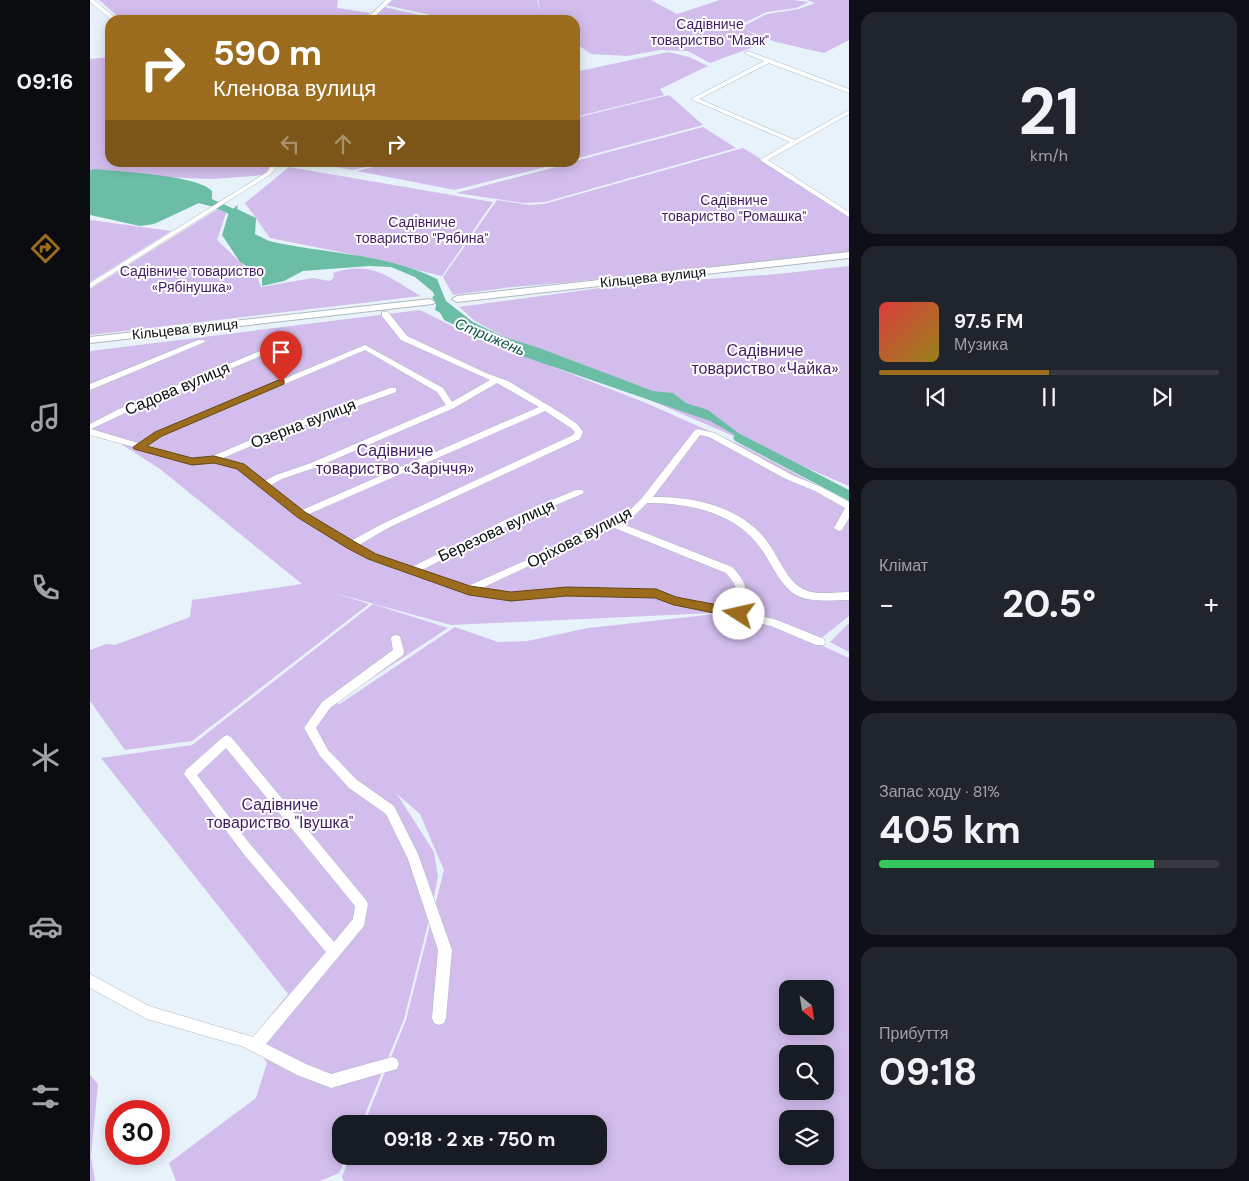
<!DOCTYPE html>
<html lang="uk">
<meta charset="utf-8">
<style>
:root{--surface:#171b24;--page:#20242c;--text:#f1f3f6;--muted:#9ea1a6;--line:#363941;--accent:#9b6c1e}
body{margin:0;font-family:"DM Sans",sans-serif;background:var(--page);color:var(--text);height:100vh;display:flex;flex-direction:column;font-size:19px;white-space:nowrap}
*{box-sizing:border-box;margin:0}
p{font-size:16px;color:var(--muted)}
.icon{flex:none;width:28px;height:28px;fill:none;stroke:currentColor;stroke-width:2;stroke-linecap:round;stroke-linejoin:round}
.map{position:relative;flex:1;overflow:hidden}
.panel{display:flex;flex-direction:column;gap:12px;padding:12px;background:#0d0f14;width:400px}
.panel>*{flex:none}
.hud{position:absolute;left:15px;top:15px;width:475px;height:152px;border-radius:15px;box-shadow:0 2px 12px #0003;background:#9b6c1e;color:#fff;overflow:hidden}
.needle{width:32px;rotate:150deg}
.buttons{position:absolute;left:689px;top:980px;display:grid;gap:10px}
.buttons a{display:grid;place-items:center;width:55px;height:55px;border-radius:10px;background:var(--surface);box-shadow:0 2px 12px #0003;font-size:25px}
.speed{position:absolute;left:15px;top:1100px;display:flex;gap:10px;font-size:25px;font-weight:700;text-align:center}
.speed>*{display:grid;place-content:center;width:65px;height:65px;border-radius:50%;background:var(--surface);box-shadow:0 2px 12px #0003;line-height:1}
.speed .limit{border:8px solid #d22;background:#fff;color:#111}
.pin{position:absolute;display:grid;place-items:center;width:42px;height:42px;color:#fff;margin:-51px -21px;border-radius:50% 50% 50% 0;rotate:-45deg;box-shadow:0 0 5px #0007}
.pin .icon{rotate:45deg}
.me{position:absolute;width:55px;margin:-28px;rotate:280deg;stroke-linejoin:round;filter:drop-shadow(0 0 4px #0008)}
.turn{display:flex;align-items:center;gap:18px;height:105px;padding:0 25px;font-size:22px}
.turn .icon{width:65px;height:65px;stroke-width:2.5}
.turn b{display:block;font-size:35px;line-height:42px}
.lanes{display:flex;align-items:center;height:48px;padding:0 25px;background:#0003;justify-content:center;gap:25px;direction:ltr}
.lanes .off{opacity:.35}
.big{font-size:38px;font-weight:700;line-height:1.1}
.panel .card{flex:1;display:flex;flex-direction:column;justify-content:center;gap:8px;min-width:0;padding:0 18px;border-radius:15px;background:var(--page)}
.panel .dial{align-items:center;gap:0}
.dial b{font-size:65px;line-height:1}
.song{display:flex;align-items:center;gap:15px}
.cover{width:60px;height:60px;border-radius:8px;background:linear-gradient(135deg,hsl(0 70% 55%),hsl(50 70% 35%))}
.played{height:5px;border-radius:2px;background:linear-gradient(90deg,var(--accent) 50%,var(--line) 50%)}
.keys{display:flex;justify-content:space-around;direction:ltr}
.heat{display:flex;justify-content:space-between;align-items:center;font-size:28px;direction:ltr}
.charge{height:8px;border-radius:4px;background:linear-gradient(90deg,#34c759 81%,var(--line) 0)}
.trip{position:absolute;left:242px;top:1115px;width:275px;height:50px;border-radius:15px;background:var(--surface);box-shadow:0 2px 12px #0003;font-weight:700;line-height:50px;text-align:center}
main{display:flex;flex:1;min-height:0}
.menu{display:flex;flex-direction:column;width:90px;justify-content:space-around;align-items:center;background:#090b0e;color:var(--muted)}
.menu .icon{width:35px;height:35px}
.menu .selected{color:var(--accent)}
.menu b{font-size:22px;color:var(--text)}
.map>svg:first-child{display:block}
.green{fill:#d3bded;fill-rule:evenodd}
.water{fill:#6bbda6}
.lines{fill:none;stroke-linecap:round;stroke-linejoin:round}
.river{fill:#6bbda6;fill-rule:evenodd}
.minor-casing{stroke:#aeb8bf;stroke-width:1}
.major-casing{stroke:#aeb8bf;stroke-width:2}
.minor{fill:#fff;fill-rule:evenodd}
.major{fill:#fff;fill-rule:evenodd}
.route{fill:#9b6c1e;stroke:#654614}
.labels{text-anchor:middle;stroke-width:4;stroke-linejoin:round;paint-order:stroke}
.far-park-label{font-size:14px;fill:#421d62;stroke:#fff}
.far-street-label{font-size:14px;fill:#0a0e10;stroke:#fff}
.far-water-label{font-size:15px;font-style:italic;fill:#105546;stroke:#fff}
.park-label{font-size:16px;fill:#421d62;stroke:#fff}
.street-label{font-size:16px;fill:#0a0e10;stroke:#fff}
</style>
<main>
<nav class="menu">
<b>09:16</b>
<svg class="icon selected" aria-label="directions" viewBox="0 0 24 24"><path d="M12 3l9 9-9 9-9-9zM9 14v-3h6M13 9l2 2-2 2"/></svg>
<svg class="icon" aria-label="music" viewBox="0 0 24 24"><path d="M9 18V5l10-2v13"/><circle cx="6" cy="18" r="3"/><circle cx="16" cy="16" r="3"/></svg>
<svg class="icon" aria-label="phone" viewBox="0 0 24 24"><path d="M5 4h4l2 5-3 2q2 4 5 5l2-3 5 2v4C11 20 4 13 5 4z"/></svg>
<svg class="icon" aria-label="climate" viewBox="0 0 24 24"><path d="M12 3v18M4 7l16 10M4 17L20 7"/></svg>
<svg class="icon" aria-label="car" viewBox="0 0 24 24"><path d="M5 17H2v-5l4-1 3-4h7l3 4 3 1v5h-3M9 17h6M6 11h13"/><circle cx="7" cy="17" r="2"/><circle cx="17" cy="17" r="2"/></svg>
<svg class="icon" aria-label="filters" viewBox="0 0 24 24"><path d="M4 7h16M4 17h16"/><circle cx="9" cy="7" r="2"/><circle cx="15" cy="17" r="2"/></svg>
</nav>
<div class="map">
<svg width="759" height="1181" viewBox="0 0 759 1181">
<rect width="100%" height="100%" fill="#e8f2fa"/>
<g class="green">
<polygon points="9,0 248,0 247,8 280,13 273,20 32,20"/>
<polygon points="300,0 447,0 451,12 448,0 561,0 587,14 630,0 702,0 719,2 706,8 677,12 647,26 650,28 677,14 709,9 725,3 717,0 759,0 759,40 734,53 686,42 656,30 677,42 620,63 598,51 570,50 537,56 501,54 488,45 485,46 485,20 363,20 295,5"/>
<polygon points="294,7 352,20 280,20"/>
<polygon points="578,52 599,57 618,66 570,89 574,95 485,117 485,72"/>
<polygon points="20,57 20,162 187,163 175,175 123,179 0,174 0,59"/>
<polygon points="579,95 613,125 485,159 485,118"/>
<polygon points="613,127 646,148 455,202 433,203 366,193 485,162 485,161"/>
<polygon points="653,148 759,213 759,252 471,283 422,287 363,295 353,277 407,200 440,205 454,204"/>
<polygon points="226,163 295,162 295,163 262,170"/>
<polygon points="300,163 300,162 471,163 365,190 267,171"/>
<polygon points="199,167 379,198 403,202 352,276 265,255 180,238 155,203"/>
<path d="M128,209L136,213L127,240L168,279L171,287L223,278L240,281L244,277L243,273C282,260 298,277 331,296L0,335V289Z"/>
<polygon points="0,220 81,231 0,282"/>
<polygon points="759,266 759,486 416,338 385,321 369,307 532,285 688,274"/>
<path d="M330,310L374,332L556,403L653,446L759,502V616L729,640L668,616L759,658V1181H254L252,1177L260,1156H509V1124H274L316,1020L354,870L330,814L307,794L344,852L348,876L341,912L314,1019L271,1124H251V1156H257L249,1173L230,1181H86L79,1163L166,1098L177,1063L162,1039L198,994L11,758L102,745L283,604L358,628L247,701L248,705L365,627L408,642L437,641L498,628L644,612L361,625L244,593L279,604L102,741L35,750L0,701V650L16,644L25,645L100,617L102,600L212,584L70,469L28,442L0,433V351ZM698,989H735V1026H698ZM698,1054H735V1091H698ZM698,1119H735V1156H698Z"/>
<polygon points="759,623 759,652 740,642"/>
<polygon points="0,1075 8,1084 1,1156 5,1181 0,1181"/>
</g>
<g class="water">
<path d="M6,169C30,172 108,175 122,191V199L128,202L120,206L109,203L64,224L50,226L0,215V170Z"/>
<path d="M148,205L147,209L166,218L165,234L179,241C236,254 294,253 347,279L356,301L383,322L416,338L449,348L563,391L583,393L596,403L618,410L668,448L620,421L432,356L345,310L347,302L343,292L325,277L301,267L279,266L213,271L194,281L172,286V276L150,262L132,235L139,212Z"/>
</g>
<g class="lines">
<g class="river">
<polygon points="105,196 129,202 157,215 158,222 153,225 149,224 148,218 121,206 101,201 100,199"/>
<polygon points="348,294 354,297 363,316 405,334 407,337 405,340 397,340 354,320 342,297"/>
<polygon points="650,434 759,490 759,501 645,441 643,438 645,435"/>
</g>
<defs>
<g id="minor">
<polygon points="0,0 4,0 28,20 22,20 0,2"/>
<polygon points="296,0 302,0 281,20 275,20"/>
<polygon points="658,51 759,89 759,93 679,63 609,99 705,140 759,110 759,114 678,160 759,212 759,217 670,160 700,142 601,99 674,61 656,54 655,53"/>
<polygon points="183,162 190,162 181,174 0,288 0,283 177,172"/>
<path d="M292,312H298L317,336L396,373L418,381L474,415L487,424L493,432L490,439L298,528L269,545L285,554L322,567L419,518L486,490H492L494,492L492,494L425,522L332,570L378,586L473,544L539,511L552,498L605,430L608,429L625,433L702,475L731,487L759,502V518L752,530L749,531L744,528L755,508L725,491L696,479L619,437L610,435L563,497C606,496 656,508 681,547C690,561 698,581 713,589C726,596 746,592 759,592V600C743,600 721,603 706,595C691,586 683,567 674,553C649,513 601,503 557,503L545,515L530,523L642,567C656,581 659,592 655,612L687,620L734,639L735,642L734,645H726L681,626L649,618L584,605L565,597L477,596L421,601L379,594L279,560L208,516L147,468L124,462L102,464L45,449L44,447L0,435V424L29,409L175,349L179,351L178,353L35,413L1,429L48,443L66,432L275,345L353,388L362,402L400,380L311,340L292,316ZM275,350L347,392L356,405L221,463L186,475L175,481L153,464L133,458L180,438L306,392V388H300L174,434L123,456L102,458L57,445L72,436ZM407,383L449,407L212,510L181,485L192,479L227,467L364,408ZM455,411L481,428L485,432L483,435L292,524L261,541L219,514ZM522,527L636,573C647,585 649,593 645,609L586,598L566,589L477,588L421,593L392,588Z"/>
<polygon points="108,340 114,340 115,342 0,390 0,384"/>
<polygon points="306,635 310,636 314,652 313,655 240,708 226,728 238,750 267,780 304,806 328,854 362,950 356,1018 354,1023 349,1025 344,1023 342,1018 348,950 318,859 296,814 259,788 230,756 214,728 232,702 303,650 301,639 302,636"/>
<path d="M137,735L141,737L276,900L278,904L274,926L176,1044L216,1064L241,1074L302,1057L307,1059L309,1064L307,1069L241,1088L207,1075L154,1047L57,1019L0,988V974L59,1006L163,1037L236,952L152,852L94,774L96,770L133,737ZM136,748L265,906L263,919L244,942L160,844L107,775Z"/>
</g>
<g id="major">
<polygon points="759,252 759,258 367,302 362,299 367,296"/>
<polygon points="340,299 345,302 343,304 0,343 0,337"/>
</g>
</defs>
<use href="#minor" class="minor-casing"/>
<use href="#major" class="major-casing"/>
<use href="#minor" class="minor"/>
<use href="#major" class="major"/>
</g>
<polygon class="route" points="191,379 194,380 194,384 72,436 57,446 102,458 124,456 154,464 215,512 265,542 286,554 380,586 421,592 477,587 566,589 586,597 649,609 655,614 649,618 584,605 565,598 477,596 421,601 379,595 278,559 257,548 207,517 147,469 124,463 102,465 44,449 43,447 65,432"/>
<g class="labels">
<g class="far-park-label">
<text x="620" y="29">Садівниче<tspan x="620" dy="16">товариство "Маяк"</tspan></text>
<text x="644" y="205">Садівниче<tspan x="644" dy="16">товариство "Ромашка"</tspan></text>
<text x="332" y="227">Садівниче<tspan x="332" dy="16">товариство "Рябина"</tspan></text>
<text x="102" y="276">Садівниче товариство<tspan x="102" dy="16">«Рябінушка»</tspan></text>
</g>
<g class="far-street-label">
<text transform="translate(563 277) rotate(-6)" y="5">Кільцева вулиця</text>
<text transform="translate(95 329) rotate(-6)" y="5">Кільцева вулиця</text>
</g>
<g class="far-water-label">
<text transform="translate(400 337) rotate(23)" y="5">Стрижень</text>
</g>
<g class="park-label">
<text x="675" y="356">Садівниче<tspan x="675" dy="18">товариство «Чайка»</tspan></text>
<text x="305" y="456">Садівниче<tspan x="305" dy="18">товариство «Заріччя»</tspan></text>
<text x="190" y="810">Садівниче<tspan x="190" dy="18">товариство "Івушка"</tspan></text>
</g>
<g class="street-label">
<text transform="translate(87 388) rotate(-23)" y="6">Садова вулиця</text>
<text transform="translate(213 423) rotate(-21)" y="6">Озерна вулиця</text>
<text transform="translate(406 530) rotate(-25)" y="6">Березова вулиця</text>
<text transform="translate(489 537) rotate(-27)" y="6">Оріхова вулиця</text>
</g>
</g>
</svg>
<div class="buttons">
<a><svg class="needle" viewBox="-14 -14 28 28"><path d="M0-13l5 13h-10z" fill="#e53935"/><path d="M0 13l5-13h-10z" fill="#9ea1a6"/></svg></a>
<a><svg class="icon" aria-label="search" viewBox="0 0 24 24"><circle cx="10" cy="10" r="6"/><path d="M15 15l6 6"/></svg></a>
<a><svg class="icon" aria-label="layers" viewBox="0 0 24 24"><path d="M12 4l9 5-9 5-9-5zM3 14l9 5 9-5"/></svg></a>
</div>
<div class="speed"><div class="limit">30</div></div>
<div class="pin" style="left:191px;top:382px;background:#d93025"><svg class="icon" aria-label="arrive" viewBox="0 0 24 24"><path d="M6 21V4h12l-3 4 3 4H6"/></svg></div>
<svg class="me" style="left:649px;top:614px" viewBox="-20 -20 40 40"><circle r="19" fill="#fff"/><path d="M0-13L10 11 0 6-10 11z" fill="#9b6c1e"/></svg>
<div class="trip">09:18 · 2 хв · 750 m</div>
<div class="hud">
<div class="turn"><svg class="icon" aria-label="right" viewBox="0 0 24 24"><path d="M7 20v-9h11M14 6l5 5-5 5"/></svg><div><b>590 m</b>Кленова вулиця</div></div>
<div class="lanes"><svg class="icon off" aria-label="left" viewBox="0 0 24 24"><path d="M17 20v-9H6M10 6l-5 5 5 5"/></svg><svg class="icon off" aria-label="ahead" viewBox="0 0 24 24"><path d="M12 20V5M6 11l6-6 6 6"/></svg><svg class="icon" aria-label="right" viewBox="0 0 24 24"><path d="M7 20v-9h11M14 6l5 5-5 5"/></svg></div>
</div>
</div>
<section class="panel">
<div class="card dial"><b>21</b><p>km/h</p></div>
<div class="card">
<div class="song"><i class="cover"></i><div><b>97.5 FM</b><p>Музика</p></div></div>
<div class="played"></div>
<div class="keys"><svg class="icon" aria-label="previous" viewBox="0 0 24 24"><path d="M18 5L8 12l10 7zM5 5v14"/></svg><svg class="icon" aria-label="pause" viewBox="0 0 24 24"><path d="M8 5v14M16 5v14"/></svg><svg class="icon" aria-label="next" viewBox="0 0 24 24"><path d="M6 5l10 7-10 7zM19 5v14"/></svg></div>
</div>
<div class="card"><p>Клімат</p>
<div class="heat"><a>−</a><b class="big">20.5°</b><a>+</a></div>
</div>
<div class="card"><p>Запас ходу · 81%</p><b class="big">405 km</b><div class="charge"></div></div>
<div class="card"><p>Прибуття</p><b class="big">09:18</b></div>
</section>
</main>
